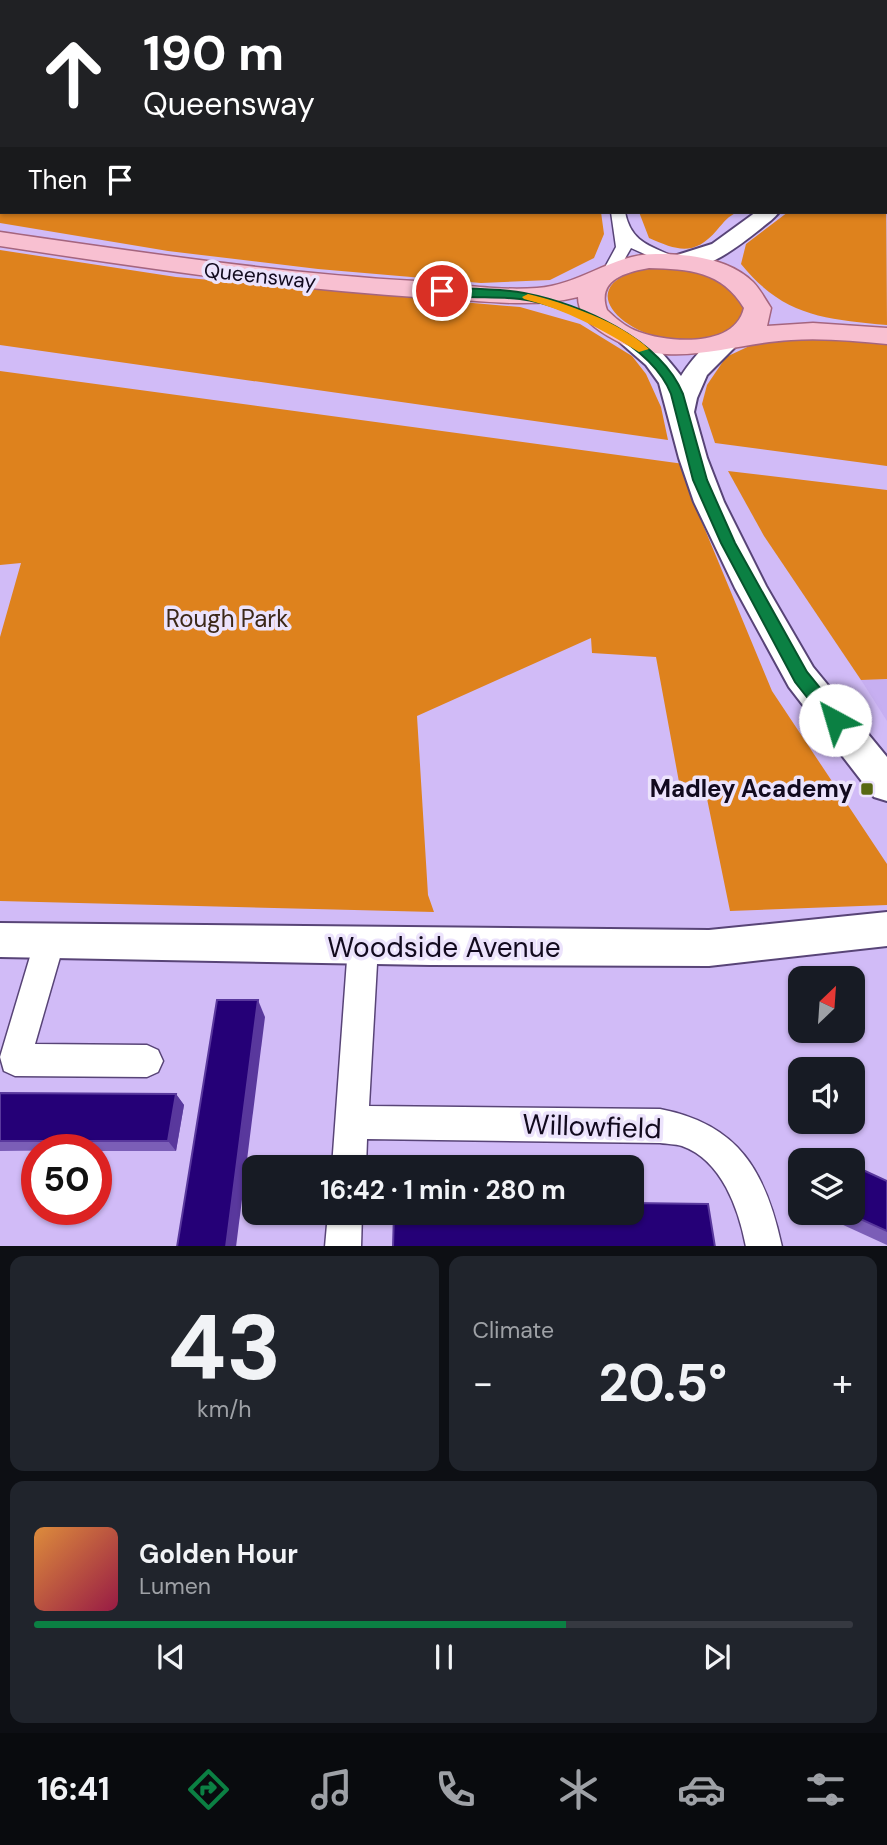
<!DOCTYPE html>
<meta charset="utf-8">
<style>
:root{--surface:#171b24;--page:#20242c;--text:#f1f3f6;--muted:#9ea1a6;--line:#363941;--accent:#0b8043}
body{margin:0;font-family:"DM Sans",sans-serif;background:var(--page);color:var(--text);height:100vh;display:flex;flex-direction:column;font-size:26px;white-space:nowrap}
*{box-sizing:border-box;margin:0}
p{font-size:23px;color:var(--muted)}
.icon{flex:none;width:38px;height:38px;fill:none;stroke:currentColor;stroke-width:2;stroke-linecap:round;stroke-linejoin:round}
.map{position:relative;height:1246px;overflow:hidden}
.drawer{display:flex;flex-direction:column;gap:10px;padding:10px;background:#0d0f14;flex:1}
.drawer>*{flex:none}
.hud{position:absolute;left:0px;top:0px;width:887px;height:214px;box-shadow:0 2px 5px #0004;background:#202124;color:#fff;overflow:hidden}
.needle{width:46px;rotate:25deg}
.buttons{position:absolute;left:788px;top:966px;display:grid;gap:14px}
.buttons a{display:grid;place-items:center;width:77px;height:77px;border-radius:14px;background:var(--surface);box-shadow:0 2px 5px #0004;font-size:35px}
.speed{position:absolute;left:21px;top:1134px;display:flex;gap:14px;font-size:35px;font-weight:700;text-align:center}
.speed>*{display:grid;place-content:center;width:91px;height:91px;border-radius:50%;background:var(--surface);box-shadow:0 2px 5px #0004;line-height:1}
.speed .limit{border:10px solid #d22;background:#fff;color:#111}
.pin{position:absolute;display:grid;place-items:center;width:60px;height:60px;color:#fff;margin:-30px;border:4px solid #fff;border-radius:50%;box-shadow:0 2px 7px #0007}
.me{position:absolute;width:77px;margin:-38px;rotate:321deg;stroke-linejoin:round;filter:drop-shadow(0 0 5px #0008)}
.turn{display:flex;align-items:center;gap:24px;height:147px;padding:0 28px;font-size:32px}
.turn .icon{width:91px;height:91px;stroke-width:2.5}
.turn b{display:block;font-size:49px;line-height:60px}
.then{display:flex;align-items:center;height:66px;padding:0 28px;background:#0003;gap:14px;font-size:26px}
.big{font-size:52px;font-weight:700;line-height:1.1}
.drawer .card{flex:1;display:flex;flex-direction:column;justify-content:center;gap:10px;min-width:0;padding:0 24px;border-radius:14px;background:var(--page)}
.drawer .dial{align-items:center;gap:0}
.dial b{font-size:91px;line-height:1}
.song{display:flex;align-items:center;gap:21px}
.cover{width:84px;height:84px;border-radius:10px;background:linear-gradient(135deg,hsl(30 70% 55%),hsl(340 70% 35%))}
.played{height:7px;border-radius:4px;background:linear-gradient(90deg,var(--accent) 65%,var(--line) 65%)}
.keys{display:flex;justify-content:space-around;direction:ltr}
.heat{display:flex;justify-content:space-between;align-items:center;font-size:38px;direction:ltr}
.drawer .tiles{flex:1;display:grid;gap:10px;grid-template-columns:1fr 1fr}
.card:last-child{grid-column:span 2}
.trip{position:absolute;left:242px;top:1155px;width:402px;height:70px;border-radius:14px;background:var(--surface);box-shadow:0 2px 5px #0004;font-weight:700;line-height:70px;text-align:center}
.menu{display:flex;height:112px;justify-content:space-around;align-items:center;background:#090b0e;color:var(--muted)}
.menu .icon{width:49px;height:49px}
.menu .active{color:var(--accent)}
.menu b{font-size:32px;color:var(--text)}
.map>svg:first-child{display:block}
.built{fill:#c7aff1}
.green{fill:#de821d}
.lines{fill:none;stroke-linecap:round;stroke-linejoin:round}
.minor-casing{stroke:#584477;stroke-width:3}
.tertiary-casing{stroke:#584477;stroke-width:4}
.secondary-casing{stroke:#584477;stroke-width:4}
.primary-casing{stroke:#a5657e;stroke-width:3}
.minor{fill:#fff;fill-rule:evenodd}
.tertiary{fill:#fff;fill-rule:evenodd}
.secondary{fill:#fff;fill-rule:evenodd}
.primary{fill:#f8c0d1;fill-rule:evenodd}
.wall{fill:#7b5eb7}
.shaded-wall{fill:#59389d}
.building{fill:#250077;stroke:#59389d;stroke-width:2}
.route{fill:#0b8043;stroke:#07532c;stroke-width:2}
.slow{fill:#f59e0b}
.poi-dot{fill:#576813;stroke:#ece3fc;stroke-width:2.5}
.labels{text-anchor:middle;stroke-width:7;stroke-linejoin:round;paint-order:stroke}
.far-street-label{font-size:21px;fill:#120a1e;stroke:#ece3fc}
.park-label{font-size:24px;fill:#3c2818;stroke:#ece3fc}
.poi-label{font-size:24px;font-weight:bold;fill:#120a1e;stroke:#ece3fc;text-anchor:end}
.near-street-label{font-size:28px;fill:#120a1e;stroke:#ece3fc}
</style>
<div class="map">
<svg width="887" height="1247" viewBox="0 0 887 1247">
<rect width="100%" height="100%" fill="#d1bbf7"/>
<polygon class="built" points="887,679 887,721 861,680"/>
<g class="green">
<polygon points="0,0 443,0 2,2 2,212 601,212 604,234 594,258 550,280 481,283 318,269 168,251 0,223"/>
<path d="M886,183L887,325C824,319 783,316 741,264L746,244L788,212H886Z"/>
<path d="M639,212H738C728,216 724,222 717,230C695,256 678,251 649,238Z"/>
<polygon points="0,250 176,277 520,307 580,324 632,356 646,374 661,407 668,440 0,345"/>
<path d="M661,266L706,272L748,302L741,326C730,330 717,337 705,340C640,354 548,281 661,266Z"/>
<polygon points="820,335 887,343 887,466 715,443 702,404 707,385 726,357 758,342"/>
<polygon points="0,371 684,464 689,491 772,691 887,864 887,905 730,911 704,784 679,782 656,657 592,653 591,638 417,716 428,895 434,912 0,901 0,637 21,563 0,565"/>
<polygon points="728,471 887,490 887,679 861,680 764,536"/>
</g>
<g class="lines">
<defs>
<g id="minor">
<polygon points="590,0 619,0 589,2"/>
<polygon points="686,0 743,0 744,2 687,2"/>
<polygon points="773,0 783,0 784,2 774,2"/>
<rect x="886" y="5" width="1" height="6"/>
<rect x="886" y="79" width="1" height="6"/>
<path d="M611,212H625C631,243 651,246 677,258L680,261L677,264H667L631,248L616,274H606L603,271L616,247Z"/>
<polygon points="50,926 60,930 65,940 35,1044 147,1045 158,1050 163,1061 158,1072 147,1077 15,1076 4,1071 0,1057 35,940 40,930"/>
<path d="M363,932L373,936L378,946L369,1106L660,1109C739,1124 766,1172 782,1247H746C739,1210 722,1160 682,1146C675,1144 667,1144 660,1143L367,1139L366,1167H332L348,946L353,936Z"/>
<polygon points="328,1213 362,1213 361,1247 325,1247"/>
</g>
<polygon id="tertiary" points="887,912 887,946 709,966 430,965 0,957 0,923 709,930"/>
<g id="secondary">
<polygon points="887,150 887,163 886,163 886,151"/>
<path d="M756,212H779C774,219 766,224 759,230C736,248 703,275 671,267L668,262L671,257L712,244Z"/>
<path d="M626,330C649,335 667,358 681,376C693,358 712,332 736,338L739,343L707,375L697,398L694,412L707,458L724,502L766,586L813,667L887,757V801L874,797L789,687L735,588L694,502L679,458L659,383L646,365L614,337L617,332Z"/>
</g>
<path id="primary" d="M0,232C138,252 276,273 416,281C455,284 498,291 537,288C581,285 613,253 658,254C689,254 730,259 753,282C760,289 765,299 771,308L767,326L813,323L887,328V344C855,341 823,338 791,340C723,344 664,375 600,331C588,323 578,312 578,297C530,309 479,300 429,298C285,289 143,268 0,246ZM649,268C689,269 722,271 744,308C735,348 669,343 639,332C627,328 615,318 607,310C596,280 626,272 649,268Z"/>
</defs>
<use href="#minor" class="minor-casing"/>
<use href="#tertiary" class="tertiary-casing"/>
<use href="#secondary" class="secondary-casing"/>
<use href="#primary" class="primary-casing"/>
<use href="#minor" class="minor"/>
<use href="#tertiary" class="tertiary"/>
<use href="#secondary" class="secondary"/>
<use href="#primary" class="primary"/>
</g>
<g class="wall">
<polygon points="449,0 493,0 487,2 449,2"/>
<polygon points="518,0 568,0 562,2 555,0 555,2 518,2"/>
<polygon points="0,1093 176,1094 184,1105 176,1151 96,1151 96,1150 0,1151"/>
<polygon points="887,1181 887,1245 817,1213 852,1213"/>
</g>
<g class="shaded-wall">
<polygon points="478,0 493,0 487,2 478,2"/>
<rect x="542" y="0" width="13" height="2"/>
<polygon points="258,1000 265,1017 236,1247 226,1247"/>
<polygon points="176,1094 184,1105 176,1151 168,1141"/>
</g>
<g class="building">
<polygon points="450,0 467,0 465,2"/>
<polygon points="508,0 512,0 518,2 504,2"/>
<polygon points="518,0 532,0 536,1 523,2"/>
<polygon points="217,1000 258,1000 226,1247 177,1247"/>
<polygon points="0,1093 176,1094 168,1141 0,1141"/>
<polygon points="852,1165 887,1181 887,1231 847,1213 852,1213"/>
<polygon points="632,1203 708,1204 715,1247 393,1247 394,1213 632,1213"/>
</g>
<path class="route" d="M442,288C469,289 498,288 524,293C580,304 660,338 683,394L707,480L735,543L807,672L842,715L844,720L842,725H829L795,682L721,543L693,480L671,394C652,345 569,305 520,299C493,296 465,299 438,294V289Z"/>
<path class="slow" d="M528,294C565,303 621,322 649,349L639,352C601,329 567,310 524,299L522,297Z"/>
<rect class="poi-dot" x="860" y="782" width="14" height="14" rx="3.5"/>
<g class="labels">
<g class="far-street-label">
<text transform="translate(260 276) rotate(6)" y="7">Queensway</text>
</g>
<g class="park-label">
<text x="227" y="627">Rough Park</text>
</g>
<g class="poi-label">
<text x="853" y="797">Madley Academy</text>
</g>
<g class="near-street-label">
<text x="444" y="957">Woodside Avenue</text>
<text transform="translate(592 1126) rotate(2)" y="10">Willowfield</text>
</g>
</g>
</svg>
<div class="buttons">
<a><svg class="needle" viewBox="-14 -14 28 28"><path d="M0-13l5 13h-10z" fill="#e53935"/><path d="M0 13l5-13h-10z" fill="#9ea1a6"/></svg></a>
<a><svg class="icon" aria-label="sound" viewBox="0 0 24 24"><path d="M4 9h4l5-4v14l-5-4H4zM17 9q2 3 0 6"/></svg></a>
<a><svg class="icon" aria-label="layers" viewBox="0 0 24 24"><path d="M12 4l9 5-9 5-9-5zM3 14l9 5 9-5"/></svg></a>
</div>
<div class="speed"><div class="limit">50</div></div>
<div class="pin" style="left:442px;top:291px;background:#d93025"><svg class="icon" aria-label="arrive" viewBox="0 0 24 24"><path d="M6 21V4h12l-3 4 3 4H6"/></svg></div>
<svg class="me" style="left:835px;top:720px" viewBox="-20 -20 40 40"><circle r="19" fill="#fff"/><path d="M0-13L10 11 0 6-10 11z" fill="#0b8043"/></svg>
<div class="trip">16:42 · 1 min · 280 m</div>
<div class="hud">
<div class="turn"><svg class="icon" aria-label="ahead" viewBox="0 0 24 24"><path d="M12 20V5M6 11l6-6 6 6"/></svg><div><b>190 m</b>Queensway</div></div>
<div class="then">Then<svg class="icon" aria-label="arrive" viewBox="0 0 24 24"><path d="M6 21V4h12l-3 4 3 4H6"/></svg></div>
</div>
</div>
<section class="drawer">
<div class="tiles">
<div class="card dial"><b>43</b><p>km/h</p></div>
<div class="card"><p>Climate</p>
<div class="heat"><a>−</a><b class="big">20.5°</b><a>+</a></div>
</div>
<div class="card">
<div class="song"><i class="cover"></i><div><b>Golden Hour</b><p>Lumen</p></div></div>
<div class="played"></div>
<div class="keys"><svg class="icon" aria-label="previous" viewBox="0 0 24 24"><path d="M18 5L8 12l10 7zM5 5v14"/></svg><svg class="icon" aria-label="pause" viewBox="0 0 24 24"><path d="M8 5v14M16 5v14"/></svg><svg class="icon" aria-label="next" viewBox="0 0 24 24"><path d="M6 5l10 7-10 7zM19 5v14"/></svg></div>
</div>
</div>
</section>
<nav class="menu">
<b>16:41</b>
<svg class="icon active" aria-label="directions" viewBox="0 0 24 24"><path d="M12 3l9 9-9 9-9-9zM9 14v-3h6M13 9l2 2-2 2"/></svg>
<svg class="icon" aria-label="music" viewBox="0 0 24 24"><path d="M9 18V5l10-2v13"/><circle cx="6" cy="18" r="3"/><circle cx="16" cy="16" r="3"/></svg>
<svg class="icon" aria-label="phone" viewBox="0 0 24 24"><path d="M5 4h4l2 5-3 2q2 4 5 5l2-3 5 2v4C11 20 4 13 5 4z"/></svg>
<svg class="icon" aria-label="climate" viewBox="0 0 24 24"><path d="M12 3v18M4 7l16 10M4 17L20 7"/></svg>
<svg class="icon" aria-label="car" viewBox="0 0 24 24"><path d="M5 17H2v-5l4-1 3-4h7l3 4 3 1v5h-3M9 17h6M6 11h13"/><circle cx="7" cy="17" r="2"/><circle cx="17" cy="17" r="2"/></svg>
<svg class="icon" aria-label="filters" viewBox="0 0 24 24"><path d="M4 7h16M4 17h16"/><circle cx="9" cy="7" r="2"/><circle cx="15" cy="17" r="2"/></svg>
</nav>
